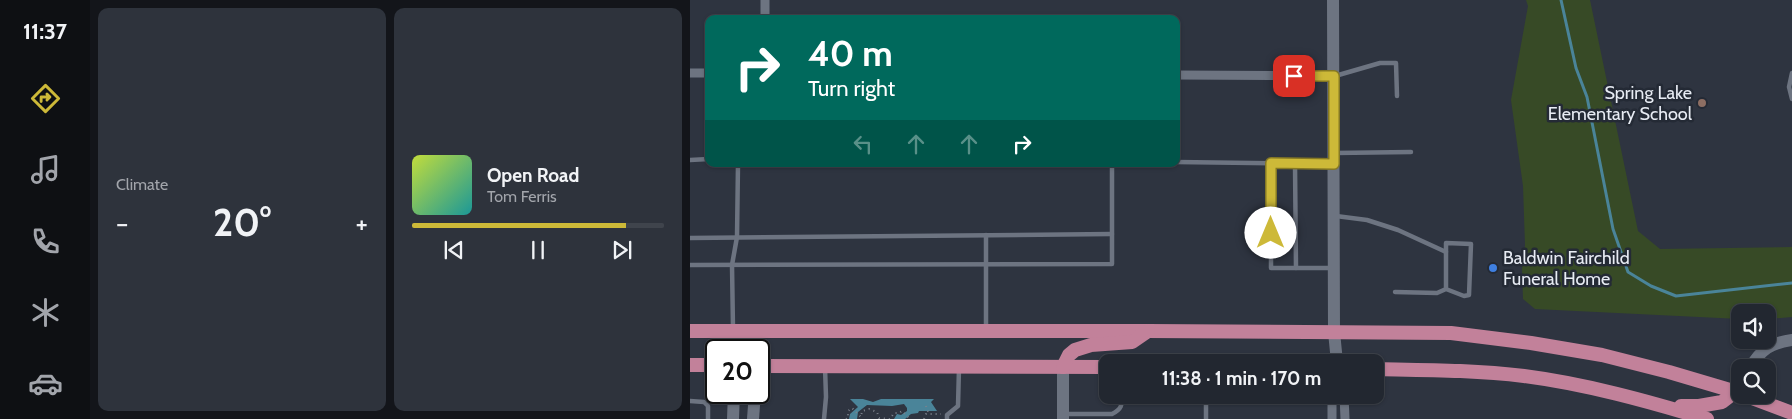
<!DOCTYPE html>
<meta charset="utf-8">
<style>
:root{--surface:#222730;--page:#2e333c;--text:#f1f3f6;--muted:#a2a5ab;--line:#3f444c;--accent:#cdb938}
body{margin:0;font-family:Cabin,sans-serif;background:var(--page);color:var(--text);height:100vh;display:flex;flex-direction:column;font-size:19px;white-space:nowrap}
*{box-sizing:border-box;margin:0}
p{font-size:16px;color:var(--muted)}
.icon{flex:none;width:28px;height:28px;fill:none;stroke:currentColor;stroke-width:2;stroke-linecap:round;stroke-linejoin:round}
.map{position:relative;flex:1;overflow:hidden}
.side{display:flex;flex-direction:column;gap:8px;padding:8px;background:#13151a;width:600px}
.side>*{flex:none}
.banner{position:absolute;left:15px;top:15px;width:475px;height:152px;border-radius:10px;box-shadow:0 1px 4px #0004,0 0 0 1px var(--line);background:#00695c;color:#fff;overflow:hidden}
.tools{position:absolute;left:1041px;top:304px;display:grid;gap:10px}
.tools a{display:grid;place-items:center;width:45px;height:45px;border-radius:10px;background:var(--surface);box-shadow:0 1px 4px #0004,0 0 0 1px var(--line);font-size:25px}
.speed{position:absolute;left:15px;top:339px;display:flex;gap:10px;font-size:25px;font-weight:700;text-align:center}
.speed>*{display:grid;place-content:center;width:65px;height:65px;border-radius:50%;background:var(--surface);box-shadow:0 1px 4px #0004,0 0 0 1px var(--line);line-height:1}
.speed .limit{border:2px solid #111;border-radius:8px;background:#fff;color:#111}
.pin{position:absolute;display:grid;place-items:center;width:42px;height:42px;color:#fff;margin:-21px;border-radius:10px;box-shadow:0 2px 8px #0006}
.me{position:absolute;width:55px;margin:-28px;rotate:0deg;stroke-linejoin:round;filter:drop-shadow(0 0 4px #0008)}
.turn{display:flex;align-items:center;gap:18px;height:105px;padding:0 20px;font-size:22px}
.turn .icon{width:65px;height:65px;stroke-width:2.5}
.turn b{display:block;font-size:35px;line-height:42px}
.lanes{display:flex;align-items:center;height:48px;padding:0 20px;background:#0003;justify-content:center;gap:25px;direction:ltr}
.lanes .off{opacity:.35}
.big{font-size:38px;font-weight:700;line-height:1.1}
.side .card{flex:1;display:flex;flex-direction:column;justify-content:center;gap:8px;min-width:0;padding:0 18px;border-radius:10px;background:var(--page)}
.song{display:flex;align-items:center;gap:15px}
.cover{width:60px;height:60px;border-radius:8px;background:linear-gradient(135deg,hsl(70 70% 55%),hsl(180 70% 35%))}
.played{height:5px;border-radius:2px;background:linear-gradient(90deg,var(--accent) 85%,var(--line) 85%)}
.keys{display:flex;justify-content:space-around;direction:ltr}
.heat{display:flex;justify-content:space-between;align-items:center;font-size:28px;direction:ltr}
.side .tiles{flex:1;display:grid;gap:8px;grid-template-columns:repeat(2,1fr)}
.trip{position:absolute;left:409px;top:354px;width:285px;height:50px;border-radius:10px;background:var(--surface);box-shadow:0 1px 4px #0004,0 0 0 1px var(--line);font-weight:700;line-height:50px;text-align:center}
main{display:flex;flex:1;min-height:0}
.menu{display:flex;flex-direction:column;width:90px;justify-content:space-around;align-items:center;background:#0e1013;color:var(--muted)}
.menu .icon{width:35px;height:35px}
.menu .selected{color:var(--accent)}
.menu b{font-size:22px;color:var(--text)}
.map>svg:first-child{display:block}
.green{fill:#374a26}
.water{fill:#4a8499}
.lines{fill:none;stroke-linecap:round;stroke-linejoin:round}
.stream{stroke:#4a8499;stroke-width:3}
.path{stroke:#7e838d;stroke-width:2;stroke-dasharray:1 4;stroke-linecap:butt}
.lane{stroke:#6d7481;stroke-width:4.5}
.street{stroke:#6d7481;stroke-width:9}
.secondary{stroke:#6d7481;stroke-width:12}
.primary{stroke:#c2819a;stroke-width:14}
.route-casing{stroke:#857824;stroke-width:12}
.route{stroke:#cdb938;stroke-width:9}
.education-dot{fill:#8d6e63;stroke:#242a35;stroke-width:2}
.shop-dot{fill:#3f7fe0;stroke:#242a35;stroke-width:2}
.labels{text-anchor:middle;stroke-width:5;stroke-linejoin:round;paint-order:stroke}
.poi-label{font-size:18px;fill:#e8ecf4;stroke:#242a35;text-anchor:end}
</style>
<main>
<nav class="menu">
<b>11:37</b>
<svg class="icon selected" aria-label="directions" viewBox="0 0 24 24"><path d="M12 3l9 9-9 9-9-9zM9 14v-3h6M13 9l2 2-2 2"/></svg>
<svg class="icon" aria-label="music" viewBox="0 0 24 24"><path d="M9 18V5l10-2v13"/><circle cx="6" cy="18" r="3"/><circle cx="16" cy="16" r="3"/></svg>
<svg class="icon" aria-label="phone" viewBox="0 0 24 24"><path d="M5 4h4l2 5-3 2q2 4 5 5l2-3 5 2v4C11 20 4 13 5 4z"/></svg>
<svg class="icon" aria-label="climate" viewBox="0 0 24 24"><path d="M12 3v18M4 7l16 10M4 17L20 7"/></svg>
<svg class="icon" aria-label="car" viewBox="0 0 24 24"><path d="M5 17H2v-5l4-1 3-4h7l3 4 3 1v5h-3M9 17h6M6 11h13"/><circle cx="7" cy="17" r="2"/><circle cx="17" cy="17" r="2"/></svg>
</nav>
<section class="side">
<div class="tiles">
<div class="card"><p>Climate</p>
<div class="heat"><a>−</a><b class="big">20°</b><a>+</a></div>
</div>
<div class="card">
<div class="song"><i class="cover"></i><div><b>Open Road</b><p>Tom Ferris</p></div></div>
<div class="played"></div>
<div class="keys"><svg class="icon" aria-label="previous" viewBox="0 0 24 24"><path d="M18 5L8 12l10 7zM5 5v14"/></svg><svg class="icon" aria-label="pause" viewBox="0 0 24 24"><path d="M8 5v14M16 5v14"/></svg><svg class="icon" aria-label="next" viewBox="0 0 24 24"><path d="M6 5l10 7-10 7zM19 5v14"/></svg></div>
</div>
</div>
</section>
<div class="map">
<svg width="1102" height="419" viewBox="0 0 1102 419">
<rect width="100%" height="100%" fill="#2e3440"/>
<polygon class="green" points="836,0 900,0 948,231 970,249 1102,247 1102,317 1078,319 1078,312 1050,312 1050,319 845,309 833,299 832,269 835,245 833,186 821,100 838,6"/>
<polygon class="water" points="160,399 173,399 183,402 191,399 244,399 241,402 247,411 229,411 228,413 221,414 215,419 204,419 207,414 211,415 217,411 217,408 214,404 202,406 177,405 168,412 167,419 159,419 160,414 168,407"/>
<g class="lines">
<polyline class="stream" points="871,0 886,68 897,97 923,229 938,272 961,286 986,296 1102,283"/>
<g class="path">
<polyline points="236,406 239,414"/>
<polyline points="156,419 158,418 158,411 162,408 171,417 172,411 179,409 187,412 189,418 200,419 204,413 209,413 212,411 220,419"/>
<polyline points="234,419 236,414 251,414"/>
</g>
<g class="lane">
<polyline points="1102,73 1099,87 1102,99"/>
<polyline points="645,76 690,63 706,63 707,96"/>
<polyline points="645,153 721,152"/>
<polyline points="0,160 19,159"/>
<polyline points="486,162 643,164"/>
<polyline points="581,163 581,268 643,268"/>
<polyline points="605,164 606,268"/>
<polyline points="646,216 677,220 708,230 756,252"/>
<polyline points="296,235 296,329"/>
<polyline points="0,238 422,234"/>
<polyline points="0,265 422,264 422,164"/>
<polyline points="705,292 747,293 756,289 774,296 779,295 781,244 756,243 756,289"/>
<polyline points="43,329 42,265 47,237 48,164"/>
<polyline points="0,401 14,402 18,406 18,419"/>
<path d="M375,414H422C432,409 432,405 432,395"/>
<polyline points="134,419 136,397 135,367"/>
<polyline points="257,419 257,415 268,406 269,368"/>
<polyline points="516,419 516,395"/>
</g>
<g class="street">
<polyline points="75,0 75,19"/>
<polyline points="0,73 19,73"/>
<polyline points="486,75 644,76"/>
<polyline points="654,395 655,419"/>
<polyline points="642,419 642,395"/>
</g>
<g class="secondary">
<polyline points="643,0 644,332 647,362"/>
<polyline points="43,331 44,350"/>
<polyline points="65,350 65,331"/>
<path d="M1060,368C1071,349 1081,343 1102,340"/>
<polyline points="43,419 44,392"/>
<polyline points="63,419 65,392"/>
<polyline points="373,419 373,367"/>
</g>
<g class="primary">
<polyline points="0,331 458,331 761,333 841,343 912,355 979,372 1050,393"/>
<polyline points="0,365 26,365"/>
<polyline points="69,366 418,367"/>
<polyline points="373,367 379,355 385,350 401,345 442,342 458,331"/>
<path d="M685,369C735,370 785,370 834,376C896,384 957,401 1017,419"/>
<polyline points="1054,395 1102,413"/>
<polyline points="991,406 1009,406 1032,402 1045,392"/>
</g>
</g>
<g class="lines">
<defs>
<polyline id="route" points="581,233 581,163 644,164 644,76 604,76"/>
</defs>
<use href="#route" class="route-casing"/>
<use href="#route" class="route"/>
</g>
<circle class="education-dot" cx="1012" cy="103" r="5"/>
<circle class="shop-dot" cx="803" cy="268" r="5"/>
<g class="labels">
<g class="poi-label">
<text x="1002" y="99">Spring Lake<tspan x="1002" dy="21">Elementary School</tspan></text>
<text x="813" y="264" text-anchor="start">Baldwin Fairchild<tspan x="813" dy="21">Funeral Home</tspan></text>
</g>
</g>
</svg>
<div class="tools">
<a><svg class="icon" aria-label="sound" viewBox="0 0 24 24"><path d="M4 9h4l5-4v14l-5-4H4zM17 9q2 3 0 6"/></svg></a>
<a><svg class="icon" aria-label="search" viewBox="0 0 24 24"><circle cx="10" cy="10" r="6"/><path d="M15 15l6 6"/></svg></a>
</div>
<div class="speed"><div class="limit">20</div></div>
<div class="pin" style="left:604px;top:76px;background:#d93025"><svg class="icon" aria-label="arrive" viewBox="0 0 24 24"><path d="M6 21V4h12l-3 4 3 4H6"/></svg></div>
<svg class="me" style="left:581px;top:233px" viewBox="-20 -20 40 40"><circle r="19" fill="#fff"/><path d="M0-13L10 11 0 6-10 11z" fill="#cdb938"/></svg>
<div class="trip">11:38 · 1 min · 170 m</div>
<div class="banner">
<div class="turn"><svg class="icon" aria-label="right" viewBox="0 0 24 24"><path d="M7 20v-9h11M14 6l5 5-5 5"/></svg><div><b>40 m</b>Turn right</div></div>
<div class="lanes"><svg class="icon off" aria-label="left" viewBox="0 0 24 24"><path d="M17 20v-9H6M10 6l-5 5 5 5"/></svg><svg class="icon off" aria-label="ahead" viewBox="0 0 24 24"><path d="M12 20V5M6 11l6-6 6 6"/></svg><svg class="icon off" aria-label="ahead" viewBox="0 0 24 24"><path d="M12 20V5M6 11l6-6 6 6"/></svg><svg class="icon" aria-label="right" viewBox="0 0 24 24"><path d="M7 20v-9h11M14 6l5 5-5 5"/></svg></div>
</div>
</div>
</main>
